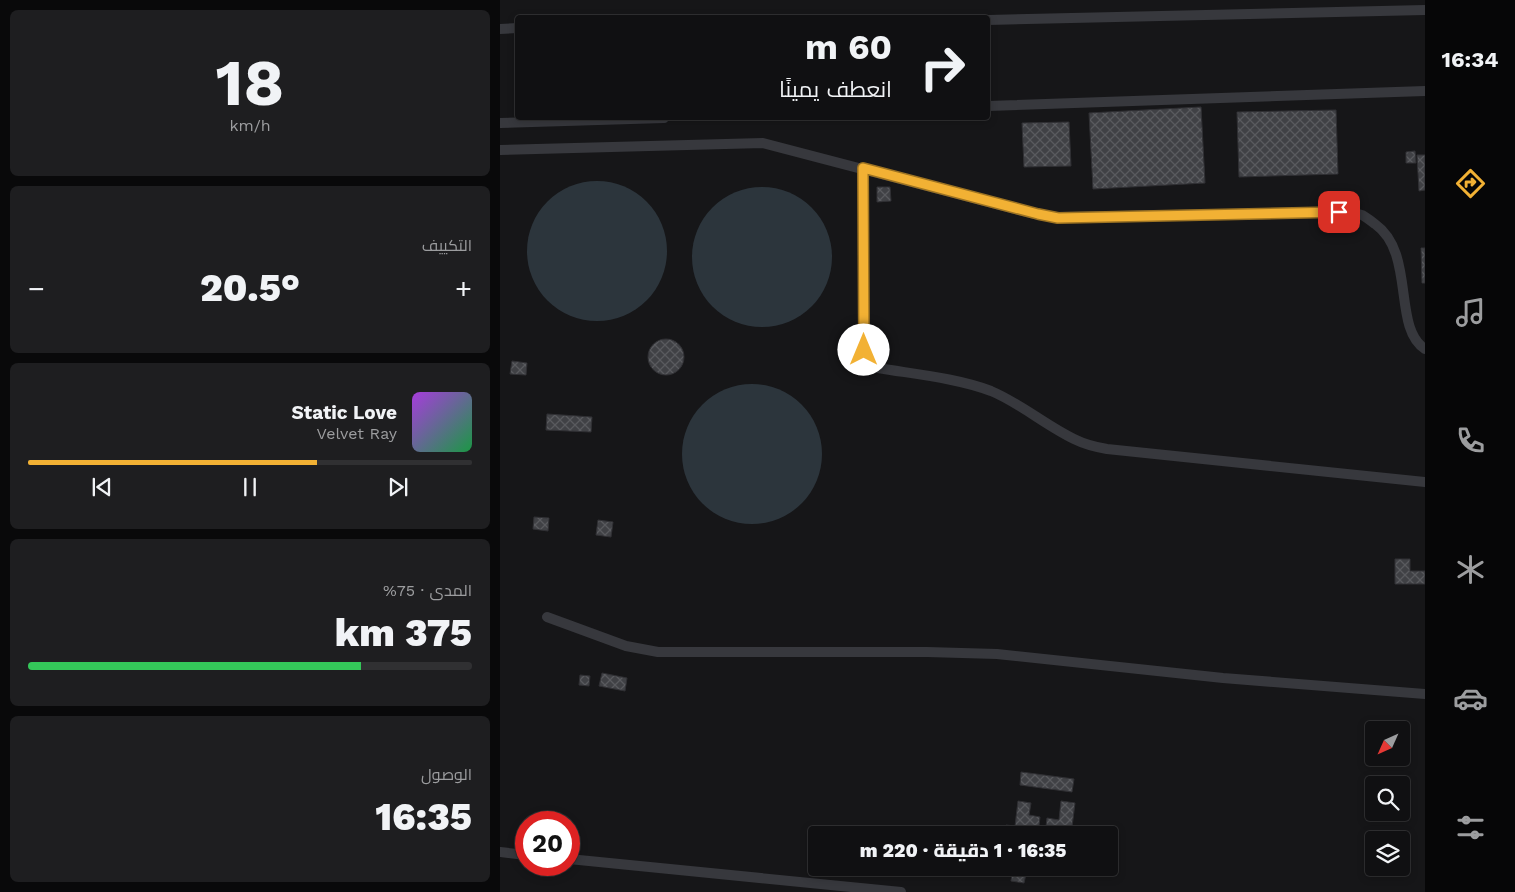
<!DOCTYPE html>
<html lang="ar">
<meta charset="utf-8">
<style>
:root{--surface:#101012;--page:#1e1e20;--text:#f1f3f6;--muted:#9c9d9f;--line:#303032;--accent:#f2b134}
body{margin:0;font-family:"Work Sans",Cairo,sans-serif;background:var(--page);color:var(--text);direction:rtl;height:100vh;display:flex;flex-direction:column;font-size:19px;white-space:nowrap}
*{box-sizing:border-box;margin:0}
p{font-size:16px;color:var(--muted)}
.icon{flex:none;width:28px;height:28px;fill:none;stroke:currentColor;stroke-width:2;stroke-linecap:round;stroke-linejoin:round}
.map{position:relative;flex:1;overflow:hidden;direction:ltr}
.panel{display:flex;flex-direction:column;gap:10px;padding:10px;background:#09090a;width:500px}
.panel>*{flex:none}
.top-card{position:absolute;left:15px;top:15px;width:475px;height:105px;border-radius:5px;box-shadow:0 2px 8px #0003,0 0 0 1px var(--line);direction:rtl;background:#101012;color:var(--text);overflow:hidden}
.needle{width:32px;rotate:225deg}
.tools{position:absolute;left:865px;top:721px;display:grid;gap:10px}
.tools a{display:grid;place-items:center;width:45px;height:45px;border-radius:5px;background:var(--surface);box-shadow:0 2px 8px #0003,0 0 0 1px var(--line);font-size:25px}
.speed{position:absolute;left:15px;top:811px;display:flex;gap:10px;font-size:25px;font-weight:700;text-align:center}
.speed>*{display:grid;place-content:center;width:65px;height:65px;border-radius:50%;background:var(--surface);box-shadow:0 2px 8px #0003,0 0 0 1px var(--line);line-height:1}
.speed .limit{border:8px solid #d22;background:#fff;color:#111}
.pin{position:absolute;display:grid;place-items:center;width:42px;height:42px;color:#fff;margin:-21px;border-radius:10px;box-shadow:0 2px 8px #0006}
.me{position:absolute;width:55px;margin:-28px;rotate:0deg;stroke-linejoin:round;filter:drop-shadow(0 0 4px #0008)}
.turn{display:flex;align-items:center;gap:18px;height:105px;padding:0 15px;font-size:22px}
.turn .icon{width:65px;height:65px;stroke-width:2.5}
.turn b{display:block;font-size:35px;line-height:42px}
.big{font-size:38px;font-weight:800;line-height:1.1}
.panel .widget{flex:1;display:flex;flex-direction:column;justify-content:center;gap:8px;min-width:0;padding:0 18px;border-radius:8px;background:var(--page)}
.panel .dial{align-items:center;gap:0}
.dial b{font-size:65px;line-height:1}
.song{display:flex;align-items:center;gap:15px}
.cover{width:60px;height:60px;border-radius:8px;background:linear-gradient(135deg,hsl(280 70% 55%),hsl(140 70% 35%))}
.played{height:5px;border-radius:2px;background:linear-gradient(90deg,var(--accent) 65%,var(--line) 65%)}
.keys{display:flex;justify-content:space-around;direction:ltr}
.heat{display:flex;justify-content:space-between;align-items:center;font-size:28px;direction:ltr}
.charge{height:8px;border-radius:4px;background:linear-gradient(90deg,#34c759 75%,var(--line) 0)}
.trip{position:absolute;left:308px;top:826px;width:310px;height:50px;border-radius:5px;background:var(--surface);box-shadow:0 2px 8px #0003,0 0 0 1px var(--line);font-weight:800;line-height:50px;text-align:center;direction:rtl}
main{display:flex;flex:1;min-height:0}
.tabs{display:flex;flex-direction:column;width:90px;justify-content:space-around;align-items:center;background:#060607;color:var(--muted)}
.tabs .icon{width:35px;height:35px}
.tabs .on{color:var(--accent)}
.tabs b{font-size:22px;color:var(--text)}
.map>svg:first-child{display:block}
.water{fill:#2c353c}
.building{fill:url(#building-cross-hatch);stroke:#303034}
.lines{fill:none;stroke-linecap:round;stroke-linejoin:round}
.service{stroke:#37383d;stroke-width:10}
.route-casing{stroke:#9d7322;stroke-width:12}
.route{stroke:#f2b134;stroke-width:9}
</style>
<main>
<nav class="tabs">
<b>16:34</b>
<svg class="icon on" aria-label="directions" viewBox="0 0 24 24"><path d="M12 3l9 9-9 9-9-9zM9 14v-3h6M13 9l2 2-2 2"/></svg>
<svg class="icon" aria-label="music" viewBox="0 0 24 24"><path d="M9 18V5l10-2v13"/><circle cx="6" cy="18" r="3"/><circle cx="16" cy="16" r="3"/></svg>
<svg class="icon" aria-label="phone" viewBox="0 0 24 24"><path d="M5 4h4l2 5-3 2q2 4 5 5l2-3 5 2v4C11 20 4 13 5 4z"/></svg>
<svg class="icon" aria-label="climate" viewBox="0 0 24 24"><path d="M12 3v18M4 7l16 10M4 17L20 7"/></svg>
<svg class="icon" aria-label="car" viewBox="0 0 24 24"><path d="M5 17H2v-5l4-1 3-4h7l3 4 3 1v5h-3M9 17h6M6 11h13"/><circle cx="7" cy="17" r="2"/><circle cx="17" cy="17" r="2"/></svg>
<svg class="icon" aria-label="filters" viewBox="0 0 24 24"><path d="M4 7h16M4 17h16"/><circle cx="9" cy="7" r="2"/><circle cx="15" cy="17" r="2"/></svg>
</nav>
<div class="map">
<svg width="925" height="892" viewBox="0 0 925 892">
<defs>
<pattern id="building-cross-hatch" width="8" height="8" patternUnits="userSpaceOnUse" patternTransform="scale(1.25)"><rect width="8" height="8" fill="#404145"/><path d="M0 0l8 8M0 8l8-8" fill="none" stroke="#595a5e"/></pattern>
</defs>
<rect width="100%" height="100%" fill="#161618"/>
<g class="water">
<circle cx="97" cy="251" r="70"/>
<circle cx="262" cy="257" r="70"/>
<circle cx="252" cy="454" r="70"/>
</g>
<g class="building">
<polygon points="701,107 705,183 593,189 589,113"/>
<polygon points="836,110 838,174 739,177 737,112"/>
<polygon points="569,122 571,166 524,167 522,123"/>
<polygon points="915,151 916,163 906,163 906,152"/>
<polygon points="917,155 925,155 925,190 919,191"/>
<polygon points="377,187 390,187 391,201 377,202"/>
<polygon points="921,248 925,248 925,283 922,283"/>
<circle cx="166" cy="357" r="18"/>
<polygon points="12,361 27,363 26,375 10,374"/>
<polygon points="47,414 92,417 91,432 46,430"/>
<polygon points="34,517 49,518 48,531 33,529"/>
<polygon points="98,520 113,522 111,537 96,535"/>
<polygon points="895,559 910,559 910,571 925,571 925,584 895,584"/>
<polygon points="102,673 127,678 125,691 99,686"/>
<polygon points="80,675 90,676 89,686 79,685"/>
<polygon points="521,772 574,779 572,792 520,785"/>
<polygon points="518,801 531,803 529,815 540,817 538,835 505,835 506,825 515,826"/>
<polygon points="561,801 575,803 571,835 545,835 547,818 559,820"/>
<polygon points="510,868 539,868 538,875 526,874 524,883 511,881 512,874 509,874"/>
</g>
<g class="lines">
<g class="service">
<polyline points="488,20 925,10"/>
<polyline points="0,29 18,28"/>
<polyline points="488,106 925,91"/>
<polyline points="0,123 164,118"/>
<path d="M0,150L263,143L538,215L557,217L839,212C846,213 855,213 862,215C866,217 871,221 875,224C916,253 892,328 925,349"/>
<path d="M363,168L364,350L368,361L378,368C413,374 457,378 491,391C520,403 545,425 574,439C584,444 595,447 607,449L925,482"/>
<polyline points="47,617 126,646 158,652 427,652 497,654 723,678 925,694"/>
<polyline points="0,852 26,855"/>
<polyline points="69,859 401,892"/>
</g>
</g>
<g class="lines">
<defs>
<polyline id="route" points="364,350 363,168 538,214 558,218 839,212"/>
</defs>
<use href="#route" class="route-casing"/>
<use href="#route" class="route"/>
</g>
</svg>
<div class="tools">
<a><svg class="needle" viewBox="-14 -14 28 28"><path d="M0-13l5 13h-10z" fill="#e53935"/><path d="M0 13l5-13h-10z" fill="#9c9d9f"/></svg></a>
<a><svg class="icon" aria-label="search" viewBox="0 0 24 24"><circle cx="10" cy="10" r="6"/><path d="M15 15l6 6"/></svg></a>
<a><svg class="icon" aria-label="layers" viewBox="0 0 24 24"><path d="M12 4l9 5-9 5-9-5zM3 14l9 5 9-5"/></svg></a>
</div>
<div class="speed"><div class="limit">20</div></div>
<div class="pin" style="left:839px;top:212px;background:#d93025"><svg class="icon" aria-label="arrive" viewBox="0 0 24 24"><path d="M6 21V4h12l-3 4 3 4H6"/></svg></div>
<svg class="me" style="left:364px;top:350px" viewBox="-20 -20 40 40"><circle r="19" fill="#fff"/><path d="M0-13L10 11 0 6-10 11z" fill="#f2b134"/></svg>
<div class="trip">16:35 · 1 دقيقة · 220 m</div>
<div class="top-card">
<div class="turn"><svg class="icon" aria-label="right" viewBox="0 0 24 24"><path d="M7 20v-9h11M14 6l5 5-5 5"/></svg><div><b>60 m</b>انعطف يمينًا</div></div>
</div>
</div>
<section class="panel">
<div class="widget dial"><b>18</b><p>km/h</p></div>
<div class="widget"><p>التكييف</p>
<div class="heat"><a>−</a><b class="big">20.5°</b><a>+</a></div>
</div>
<div class="widget">
<div class="song"><i class="cover"></i><div><b>Static Love</b><p>Velvet Ray</p></div></div>
<div class="played"></div>
<div class="keys"><svg class="icon" aria-label="previous" viewBox="0 0 24 24"><path d="M18 5L8 12l10 7zM5 5v14"/></svg><svg class="icon" aria-label="pause" viewBox="0 0 24 24"><path d="M8 5v14M16 5v14"/></svg><svg class="icon" aria-label="next" viewBox="0 0 24 24"><path d="M6 5l10 7-10 7zM19 5v14"/></svg></div>
</div>
<div class="widget"><p>المدى · 75%</p><b class="big">375 km</b><div class="charge"></div></div>
<div class="widget"><p>الوصول</p><b class="big">16:35</b></div>
</section>
</main>
